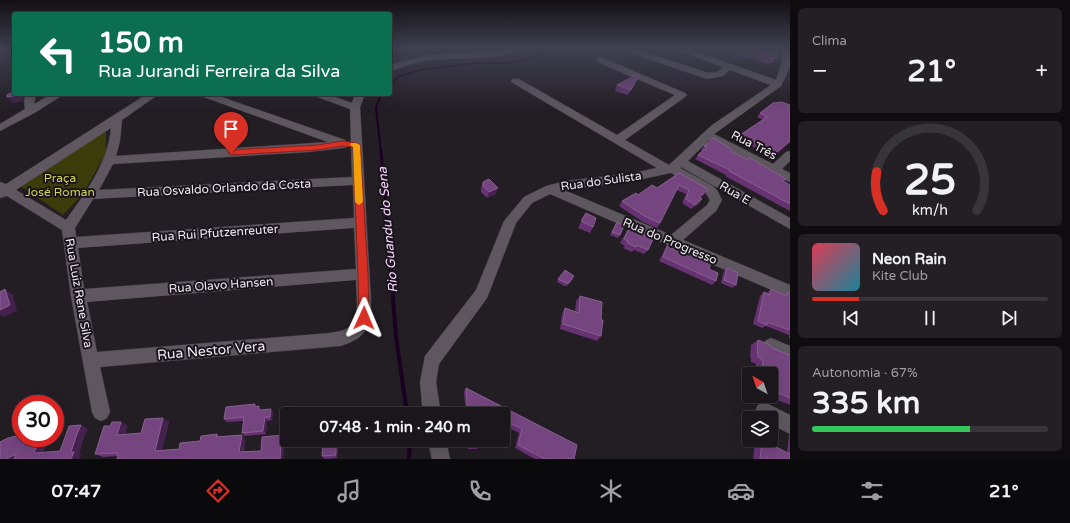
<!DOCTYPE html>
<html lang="pt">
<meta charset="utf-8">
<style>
:root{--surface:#1a161b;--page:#231f24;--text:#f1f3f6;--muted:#9f9fa3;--line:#38353a;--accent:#d93025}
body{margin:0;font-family:"Varela Round",sans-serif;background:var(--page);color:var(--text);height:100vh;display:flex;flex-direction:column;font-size:15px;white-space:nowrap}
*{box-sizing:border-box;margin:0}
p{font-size:13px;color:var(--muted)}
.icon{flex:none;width:22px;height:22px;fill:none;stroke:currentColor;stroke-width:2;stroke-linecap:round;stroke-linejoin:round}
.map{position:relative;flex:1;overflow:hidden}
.details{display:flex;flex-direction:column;gap:8px;padding:8px;background:#0e0c0f;width:280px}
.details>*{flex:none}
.top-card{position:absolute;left:12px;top:12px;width:380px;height:84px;border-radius:4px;box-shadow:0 4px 16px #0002,0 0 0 1px var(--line);background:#0b6e4f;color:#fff;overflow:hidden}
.needle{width:26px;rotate:320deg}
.buttons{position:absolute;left:742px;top:367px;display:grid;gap:8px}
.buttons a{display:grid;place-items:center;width:36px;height:36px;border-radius:4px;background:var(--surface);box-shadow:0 4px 16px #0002,0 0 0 1px var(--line);font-size:20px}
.speed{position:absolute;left:12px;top:395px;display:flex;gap:8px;font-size:20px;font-weight:700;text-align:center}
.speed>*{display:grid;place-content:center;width:52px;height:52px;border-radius:50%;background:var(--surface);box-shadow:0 4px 16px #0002,0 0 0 1px var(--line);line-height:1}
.speed .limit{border:6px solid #d22;background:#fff;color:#111}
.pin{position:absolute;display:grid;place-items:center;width:34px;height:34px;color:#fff;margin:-41px -17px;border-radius:50% 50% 50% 0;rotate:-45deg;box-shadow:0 0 4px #0007}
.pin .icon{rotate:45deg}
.me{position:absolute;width:44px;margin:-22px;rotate:1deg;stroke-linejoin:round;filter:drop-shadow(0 0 3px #0008)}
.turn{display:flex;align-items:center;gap:14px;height:84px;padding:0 20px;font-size:18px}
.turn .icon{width:52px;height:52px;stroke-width:2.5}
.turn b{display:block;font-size:28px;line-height:34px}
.big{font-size:30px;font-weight:700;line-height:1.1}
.details .card{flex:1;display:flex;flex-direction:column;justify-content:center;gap:6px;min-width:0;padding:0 14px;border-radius:6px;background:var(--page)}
.details .dial{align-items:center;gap:0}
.dial svg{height:104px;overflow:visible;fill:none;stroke:var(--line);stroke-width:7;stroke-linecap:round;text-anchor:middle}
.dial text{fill:var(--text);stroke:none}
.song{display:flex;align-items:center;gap:12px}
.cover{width:48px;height:48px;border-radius:6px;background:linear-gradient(135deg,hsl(350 70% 55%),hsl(190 70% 35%))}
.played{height:4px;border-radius:2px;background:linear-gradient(90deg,var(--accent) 20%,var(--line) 20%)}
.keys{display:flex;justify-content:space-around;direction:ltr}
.heat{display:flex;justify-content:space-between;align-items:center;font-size:22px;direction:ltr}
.charge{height:6px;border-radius:3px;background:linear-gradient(90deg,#34c759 67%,var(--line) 0)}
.trip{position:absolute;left:280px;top:407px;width:230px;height:40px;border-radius:4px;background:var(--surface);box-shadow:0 4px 16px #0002,0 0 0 1px var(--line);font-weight:700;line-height:40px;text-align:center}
.tabs{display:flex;height:64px;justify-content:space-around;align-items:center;background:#0a090b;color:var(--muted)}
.tabs .icon{width:28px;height:28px}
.tabs .on{color:var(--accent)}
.tabs b{font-size:18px;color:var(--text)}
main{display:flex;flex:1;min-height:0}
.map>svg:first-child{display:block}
.green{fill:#3c3c0b}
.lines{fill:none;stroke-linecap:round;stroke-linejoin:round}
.stream-far2{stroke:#1a0021;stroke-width:2}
.stream-far1{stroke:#1a0021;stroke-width:3}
.stream{stroke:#1a0021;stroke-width:4}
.minor-casing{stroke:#3e3a3e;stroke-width:1}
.minor{fill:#5e575f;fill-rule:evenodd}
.wall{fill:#663272}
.shaded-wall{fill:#45214d}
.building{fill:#754580;stroke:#885f91}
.route{fill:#d93025;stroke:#8d1f18}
.slow{fill:#f59e0b}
.labels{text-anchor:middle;stroke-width:4;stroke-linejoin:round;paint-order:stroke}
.street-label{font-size:12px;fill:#ede9ee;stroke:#19141b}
.park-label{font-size:12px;fill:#d2d44b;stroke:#19141b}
.water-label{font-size:13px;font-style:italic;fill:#f3d4fb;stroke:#19141b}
.near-street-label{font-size:14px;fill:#ede9ee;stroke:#19141b}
</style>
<main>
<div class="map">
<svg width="790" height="459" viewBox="0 0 790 459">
<rect width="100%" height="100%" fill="#231d24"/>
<polygon class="green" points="106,128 106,153 83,194 63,215 19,185"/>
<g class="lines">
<g class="stream-far2">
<polyline points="390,84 400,76 420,70 474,63 508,63 531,58 550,48"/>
<polyline points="381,94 376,108 381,152"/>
</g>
<polyline class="stream-far1" points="381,151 392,286"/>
<g class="stream">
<polyline points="392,285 396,337 407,414"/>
<polyline points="409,459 410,440"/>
</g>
<defs>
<g id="minor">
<polygon points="0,48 7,48 0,53"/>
<path d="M511,48H522C510,60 448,58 429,60C415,62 403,67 390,71V65L429,55L494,51Z"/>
<path d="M621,48H633L708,73L717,72L723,67L676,50L675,48H686L776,80L782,62V48H790V67L781,86L714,134L773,164L786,152L790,151V161L782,169L790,173V182L769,173L709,140L688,161L790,218V229L681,167L680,168L713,186L717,190L722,200L716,211L683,240L790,285V298L550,194L532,203L516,223L487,298L439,364L436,382L441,414H423L420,382L425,356L476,290L504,221L524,197L546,186L566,181L633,173L657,168L513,83L511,81L513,79H519L617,135L675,95L597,62L596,60L597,58H603L685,93L687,95L685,97L625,140L669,165L712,125L771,85L730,70L723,76L707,79L622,50ZM671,173L705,192L710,200L707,205L671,235L564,190L633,181Z"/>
<polygon points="26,94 36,94 34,104 52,94 64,94 36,112 0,131 0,124 25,109 24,101"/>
<path d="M147,94H159L122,120L120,141L116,156L328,142L201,96L199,94H213L345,140L348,144L347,147L343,148L308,152L113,164L99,190L352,177L350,109L315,96L313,94H327L352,103L355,94H365L360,107L371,301C371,328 366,338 340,346L100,367L110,412L107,418L101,421L95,418L92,412L71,296L62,230L7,196L0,198V182L6,184ZM111,128C108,163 86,192 66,220L16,190ZM353,185L354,218L76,237L75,228L93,199ZM354,228L356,269L84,289L78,248ZM356,280C356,294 361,319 348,328C343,331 336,332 330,333L97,352L87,302Z"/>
<polygon points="771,338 790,346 790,362 765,351 763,346 765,341"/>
<polygon points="764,402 790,415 790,434 771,424 771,418 758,417 755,411 758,405"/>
<polygon points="428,440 446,440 450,459 432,459"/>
</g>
</defs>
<use href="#minor" class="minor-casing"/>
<use href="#minor" class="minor"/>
</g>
<g class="wall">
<polygon points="724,48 769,48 777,58 773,63 770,63 768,64 750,57 749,59 723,50"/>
<polygon points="639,75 628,95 615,91 617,85"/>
<polygon points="790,105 790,142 773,157 737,139 740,135 763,120 757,117 760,113"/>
<polygon points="704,146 731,149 730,151 790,185 790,211 725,176 726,175 695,159 698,155 702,151 701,150"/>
<polygon points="679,173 705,194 701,198 699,204 691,209 682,203 686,194 676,190 660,223 657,228 643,222 619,206 622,201 657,188"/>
<polygon points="483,182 496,194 487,198 481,192 481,188"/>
<polygon points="586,213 593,227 590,233 578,228"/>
<polygon points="617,222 620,235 618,238 610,235"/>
<polygon points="629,228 641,234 644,230 648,250 644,254 634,250 632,252 623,248 625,246 620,243"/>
<polygon points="667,246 680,252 684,247 709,269 716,281 712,285 659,261 664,251"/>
<polygon points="727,268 736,285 732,288 721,283 724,271"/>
<polygon points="574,276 567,286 564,286 557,282 558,279"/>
<polygon points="771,289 784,295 787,293 790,294 790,339 789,338 789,335 766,326 762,328 753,324 760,296 764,292 767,294 767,293"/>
<polygon points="580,296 601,320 601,336 597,341 560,329 562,314 565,308 575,312 576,301"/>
<polygon points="758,340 772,348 790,355 790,405 768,396 771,396 771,374 755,374 756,364 751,362 751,358 750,357 751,345"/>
<polygon points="466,388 574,459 535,459 515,448 519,433 503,425 503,414 482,414 476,411 477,414 466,414 464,392"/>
<polygon points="257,407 261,410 273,412 272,420 267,421 266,434 245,436 242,433 244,421 227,422 224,419"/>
<polygon points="324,409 325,412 325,414 287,414 287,434 285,434 283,430 284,419 286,419 287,412"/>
<polygon points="764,415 771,418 757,418"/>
<polygon points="169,421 162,450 179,449 217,434 220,437 245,438 244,452 261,451 282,435 285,439 283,459 117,459 118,456 103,457 95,454 127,425 125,435 141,433"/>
<polygon points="789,435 790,435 790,459 753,459 755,440 771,440 772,445 787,453"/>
<polygon points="323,440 364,440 364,442 338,445 337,458 324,459 322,456"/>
<polygon points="463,440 479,440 479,446 477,449 468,449 468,442 463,442"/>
</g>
<g class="shaded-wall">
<polygon points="18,94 24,94 23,101 13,103 7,97"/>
<polygon points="790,141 790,142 773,157 776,153"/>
<polygon points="498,188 496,194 487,198 489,192"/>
<polygon points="708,190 705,194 696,202 699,197"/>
<polygon points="702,199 699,204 691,209 695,205"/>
<polygon points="5,289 13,295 17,311 4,317 0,315 0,310"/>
<polygon points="271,409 273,412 272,420 270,417"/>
<polygon points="265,417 267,421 266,434 263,431"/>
<polygon points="163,418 169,421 161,454 155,451"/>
<polygon points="121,422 127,425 124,439 117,435"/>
<polygon points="81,425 88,429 84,437 79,454 81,455 80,459 71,459 71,452 77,434"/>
<polygon points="242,435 245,438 243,455 239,452"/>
<polygon points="282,435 285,439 283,459 280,459"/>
<polygon points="40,438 49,438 42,456 34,453"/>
<polygon points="336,442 338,445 337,458 336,455"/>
<polygon points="16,454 21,459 6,459"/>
</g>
<g class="building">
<polygon points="734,48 769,48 780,51 777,58 774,57 772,59 754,52 753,54"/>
<polygon points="638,74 639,75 631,90 617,85"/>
<polygon points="14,91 14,94 18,94 18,95 7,97 7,95"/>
<polygon points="782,102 790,105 790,141 776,153 740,135 767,117 760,113 773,103"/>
<polygon points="713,138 731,149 730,151 747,160 750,158 786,179 783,181 790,185 790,204 729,171 730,170 698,155 707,147 704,146"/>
<polygon points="679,173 708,189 708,190 699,197 702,199 695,205 686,199 689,190 679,185 660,223 646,217 622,201 636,193 638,195 652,185 657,188"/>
<polygon points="489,179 498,188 489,192 483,186 483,182"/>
<polygon points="586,213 596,218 593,227 581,221"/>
<polygon points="617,222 624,226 620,235 612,232"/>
<polygon points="629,228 642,235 644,230 655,235 648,250 637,245 636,247 627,243 628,241 624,239"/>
<polygon points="667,246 682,253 684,247 695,253 694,255 711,263 709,269 718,273 716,281 663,257"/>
<polygon points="727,268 738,273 736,285 724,280"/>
<polygon points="565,270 574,276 569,283 566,283 558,279"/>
<polygon points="5,289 10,305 0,310 0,292"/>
<polygon points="771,289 786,296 787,293 790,294 790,330 767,322 767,325 758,321 764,292 770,295"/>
<polygon points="580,296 602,302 601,320 603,320 601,336 563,324 565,308 579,313"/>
<polygon points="758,340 770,345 772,348 790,355 790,398 771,390 771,374 762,374 763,360 758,357 758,353 757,353"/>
<polygon points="466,388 577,445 574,459 545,459 518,445 522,429 503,420 503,414 491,414 476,406 477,414 468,414"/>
<polygon points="255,404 255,407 259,406 259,410 271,409 270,417 265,417 263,431 242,433 244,417 224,419 226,407"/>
<polygon points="324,409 324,414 287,414 287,430 283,430 284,419 286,419 287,412"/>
<polygon points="362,410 362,414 326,414"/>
<polygon points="764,415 771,418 764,418"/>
<polygon points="163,418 155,451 179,449 180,443 200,441 201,436 217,434 216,437 242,435 239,452 261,451 262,437 282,435 280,459 117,459 118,455 117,455 117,453 95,454 104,426 110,426 112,422 121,422 117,435 141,433 145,419"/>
<polygon points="771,418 775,420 772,445 790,454 790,459 760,459 762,440 771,440"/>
<polygon points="81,425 77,434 71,452 74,452 71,459 14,459 16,454 6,459 0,459 0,442 8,438 21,435 21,438 40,438 34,453 60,451 69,426"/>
<polygon points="323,440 354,440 336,442 336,455 322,456"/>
<polygon points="470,440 479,440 479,446 470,445"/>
</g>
<linearGradient id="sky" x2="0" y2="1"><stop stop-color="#131014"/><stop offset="0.43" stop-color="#3f4050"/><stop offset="1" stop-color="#3f4050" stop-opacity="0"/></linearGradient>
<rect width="790" height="112" fill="url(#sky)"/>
<polygon class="route" points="343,141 356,143 360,145 368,274 369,318 368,321 364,323 360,321 359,318 358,274 353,147 343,146 317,150 231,155 228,153 231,150 317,145"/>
<polygon class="slow" points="351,143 356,143 360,145 363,202 359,205 355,202 353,147 350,145"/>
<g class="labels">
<g class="street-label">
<text transform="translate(754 145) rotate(27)" y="4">Rua Três</text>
<text transform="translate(601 181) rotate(-8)" y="4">Rua do Sulista</text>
<text transform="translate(224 188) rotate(-3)" y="4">Rua Osvaldo Orlando da Costa</text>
<text transform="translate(735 193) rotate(30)" y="4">Rua E</text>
<text transform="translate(215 233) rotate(-4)" y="4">Rua Rui Pfutzenreuter</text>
<text transform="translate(670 241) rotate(23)" y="4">Rua do Progresso</text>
<text transform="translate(221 285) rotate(-4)" y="4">Rua Olavo Hansen</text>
<text transform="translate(79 293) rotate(80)" y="4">Rua Luiz Rene Silva</text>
</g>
<g class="park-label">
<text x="60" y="182">Praça<tspan x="60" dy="14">José Roman</tspan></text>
</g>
<g class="water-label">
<text transform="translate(387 230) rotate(-95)" y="5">Rio Guandu do Sena</text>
</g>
<g class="near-street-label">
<text transform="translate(211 350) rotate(-5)" y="5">Rua Nestor Vera</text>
</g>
</g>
</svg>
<div class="buttons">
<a><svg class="needle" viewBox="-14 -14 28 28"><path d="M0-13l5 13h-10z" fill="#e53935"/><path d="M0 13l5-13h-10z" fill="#9f9fa3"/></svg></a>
<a><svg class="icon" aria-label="layers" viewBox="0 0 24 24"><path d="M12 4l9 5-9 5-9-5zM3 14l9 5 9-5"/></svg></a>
</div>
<div class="speed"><div class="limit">30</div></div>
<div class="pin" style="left:231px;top:153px;background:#d93025"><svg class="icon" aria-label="arrive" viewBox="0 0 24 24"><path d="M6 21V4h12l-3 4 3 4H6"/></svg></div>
<svg class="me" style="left:364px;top:318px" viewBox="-20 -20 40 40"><path d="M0-17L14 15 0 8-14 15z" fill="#d93025" stroke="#fff" stroke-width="4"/></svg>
<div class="trip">07:48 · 1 min · 240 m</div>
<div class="top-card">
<div class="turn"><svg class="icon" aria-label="left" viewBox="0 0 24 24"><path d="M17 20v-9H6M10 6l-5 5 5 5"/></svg><div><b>150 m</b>Rua Jurandi Ferreira da Silva</div></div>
</div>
</div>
<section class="details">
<div class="card"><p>Clima</p>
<div class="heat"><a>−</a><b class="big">21°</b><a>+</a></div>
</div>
<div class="card dial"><svg viewBox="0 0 100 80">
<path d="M14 69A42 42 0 1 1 86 69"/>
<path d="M14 69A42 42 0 0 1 9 39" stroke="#d93025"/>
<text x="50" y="56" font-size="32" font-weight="700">25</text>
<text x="50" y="72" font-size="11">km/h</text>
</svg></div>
<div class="card">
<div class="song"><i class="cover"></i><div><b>Neon Rain</b><p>Kite Club</p></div></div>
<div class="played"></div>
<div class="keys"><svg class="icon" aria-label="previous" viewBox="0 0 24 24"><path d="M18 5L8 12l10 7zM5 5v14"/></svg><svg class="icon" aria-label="pause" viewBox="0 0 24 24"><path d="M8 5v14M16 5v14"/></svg><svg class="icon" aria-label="next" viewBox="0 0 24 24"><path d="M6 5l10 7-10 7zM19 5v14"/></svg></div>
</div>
<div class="card"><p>Autonomia · 67%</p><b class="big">335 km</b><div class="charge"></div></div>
</section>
</main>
<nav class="tabs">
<b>07:47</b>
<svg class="icon on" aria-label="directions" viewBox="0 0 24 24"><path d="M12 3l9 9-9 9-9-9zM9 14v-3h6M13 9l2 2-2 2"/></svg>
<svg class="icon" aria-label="music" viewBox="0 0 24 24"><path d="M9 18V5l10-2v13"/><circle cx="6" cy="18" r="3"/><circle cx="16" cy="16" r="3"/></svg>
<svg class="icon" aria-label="phone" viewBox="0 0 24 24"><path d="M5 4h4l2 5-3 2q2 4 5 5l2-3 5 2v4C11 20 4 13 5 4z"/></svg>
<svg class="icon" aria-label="climate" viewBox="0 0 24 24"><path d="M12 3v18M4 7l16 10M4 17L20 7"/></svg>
<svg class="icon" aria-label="car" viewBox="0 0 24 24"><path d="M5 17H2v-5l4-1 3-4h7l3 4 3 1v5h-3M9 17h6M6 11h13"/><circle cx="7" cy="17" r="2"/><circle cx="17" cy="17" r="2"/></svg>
<svg class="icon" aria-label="filters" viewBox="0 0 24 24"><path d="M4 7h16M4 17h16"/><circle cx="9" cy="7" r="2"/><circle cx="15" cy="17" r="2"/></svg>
<b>21°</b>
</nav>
